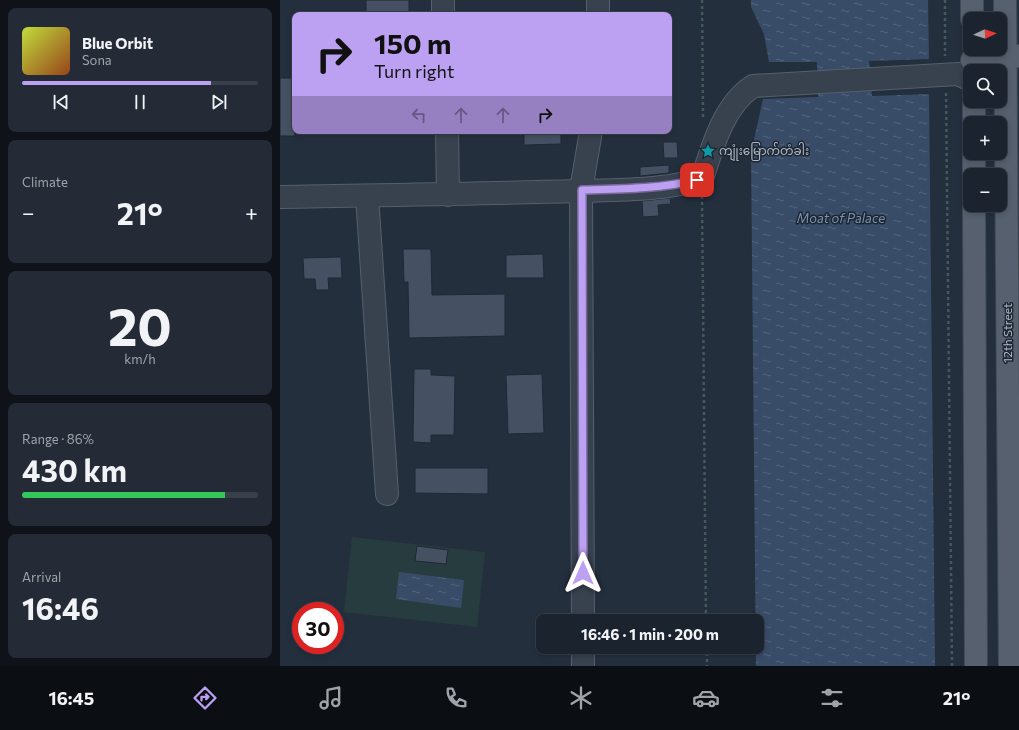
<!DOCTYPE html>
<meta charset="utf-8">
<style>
:root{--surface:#1b232e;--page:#242b36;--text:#f1f3f6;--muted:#a0a4aa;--line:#39404a;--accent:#bca0f2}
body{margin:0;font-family:Commissioner,"Noto Sans Myanmar",sans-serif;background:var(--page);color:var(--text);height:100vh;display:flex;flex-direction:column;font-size:15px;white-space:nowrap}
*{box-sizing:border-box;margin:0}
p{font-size:13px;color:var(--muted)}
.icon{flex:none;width:22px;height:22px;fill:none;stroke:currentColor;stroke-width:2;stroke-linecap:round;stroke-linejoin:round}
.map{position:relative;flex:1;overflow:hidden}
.drawer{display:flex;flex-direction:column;gap:8px;padding:8px;background:#0f1319;width:280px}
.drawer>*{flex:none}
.hud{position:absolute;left:12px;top:12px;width:380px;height:122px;border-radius:8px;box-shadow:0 2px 6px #0003,0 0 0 1px var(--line);background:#bca0f2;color:#111;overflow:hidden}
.needle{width:26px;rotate:86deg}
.fabs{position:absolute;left:683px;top:12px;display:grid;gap:8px}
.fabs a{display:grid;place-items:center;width:44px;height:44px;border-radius:8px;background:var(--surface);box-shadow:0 2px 6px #0003,0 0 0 1px var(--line);font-size:20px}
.speed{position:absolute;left:12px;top:602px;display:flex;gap:8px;font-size:20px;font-weight:700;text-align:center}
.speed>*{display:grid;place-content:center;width:52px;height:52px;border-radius:50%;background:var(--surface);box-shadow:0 2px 6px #0003,0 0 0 1px var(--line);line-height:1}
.speed .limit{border:6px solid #d22;background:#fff;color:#111}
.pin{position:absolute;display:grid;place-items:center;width:34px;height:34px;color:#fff;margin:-17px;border-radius:8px;box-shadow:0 2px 6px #0006}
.me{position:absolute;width:44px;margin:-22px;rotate:0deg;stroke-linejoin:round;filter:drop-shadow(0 0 3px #0008)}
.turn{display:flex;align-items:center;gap:14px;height:84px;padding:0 16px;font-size:18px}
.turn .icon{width:52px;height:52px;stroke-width:2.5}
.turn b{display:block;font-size:28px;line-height:34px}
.lanes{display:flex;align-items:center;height:38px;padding:0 16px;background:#0003;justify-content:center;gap:20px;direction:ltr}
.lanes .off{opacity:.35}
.big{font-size:30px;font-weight:700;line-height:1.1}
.drawer .tile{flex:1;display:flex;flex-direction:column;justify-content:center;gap:6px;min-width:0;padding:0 14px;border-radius:8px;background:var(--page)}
.drawer .dial{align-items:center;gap:0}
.dial b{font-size:52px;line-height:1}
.song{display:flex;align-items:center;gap:12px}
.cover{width:48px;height:48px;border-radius:6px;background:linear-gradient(135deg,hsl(70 70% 55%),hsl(20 70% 35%))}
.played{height:4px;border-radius:2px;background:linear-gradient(90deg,var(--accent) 80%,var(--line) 80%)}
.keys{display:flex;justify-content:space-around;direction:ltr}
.heat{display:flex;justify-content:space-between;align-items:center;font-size:22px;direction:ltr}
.charge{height:6px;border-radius:3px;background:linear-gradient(90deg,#34c759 86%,var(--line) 0)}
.trip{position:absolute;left:256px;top:614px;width:228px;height:40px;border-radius:8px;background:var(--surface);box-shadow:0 2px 6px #0003,0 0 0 1px var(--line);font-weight:700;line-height:40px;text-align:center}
.menu{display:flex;height:64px;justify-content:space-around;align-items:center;background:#0b0e12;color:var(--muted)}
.menu .icon{width:28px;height:28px}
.menu .on{color:var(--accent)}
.menu b{font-size:18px;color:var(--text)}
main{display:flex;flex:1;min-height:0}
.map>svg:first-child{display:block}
.pitch{fill:#263c3f}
.water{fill:url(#water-ripples)}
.building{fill:#455162;stroke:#1f2835}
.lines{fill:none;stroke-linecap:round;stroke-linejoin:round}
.minor-casing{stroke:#565f6c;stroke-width:24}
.major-casing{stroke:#414a57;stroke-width:24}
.path{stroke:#44595c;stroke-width:2.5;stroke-dasharray:3 3;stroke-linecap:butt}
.minor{stroke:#38414e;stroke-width:22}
.major{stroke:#56606e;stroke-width:22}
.route-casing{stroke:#7a689d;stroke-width:10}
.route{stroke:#bca0f2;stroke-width:7}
.labels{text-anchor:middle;stroke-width:3;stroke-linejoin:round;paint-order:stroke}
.poi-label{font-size:12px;fill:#b4bcc9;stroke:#1d2633;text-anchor:start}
.street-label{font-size:12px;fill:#b4bcc9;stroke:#1d2633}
.water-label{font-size:13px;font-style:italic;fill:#7c92b1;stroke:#1d2633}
</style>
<main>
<section class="drawer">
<div class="tile">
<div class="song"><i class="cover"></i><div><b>Blue Orbit</b><p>Sona</p></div></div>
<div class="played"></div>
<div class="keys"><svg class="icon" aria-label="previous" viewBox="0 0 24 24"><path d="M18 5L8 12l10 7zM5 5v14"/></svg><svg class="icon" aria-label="pause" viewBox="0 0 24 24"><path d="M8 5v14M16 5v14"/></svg><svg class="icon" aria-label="next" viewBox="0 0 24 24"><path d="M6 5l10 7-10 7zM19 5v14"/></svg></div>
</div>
<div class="tile"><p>Climate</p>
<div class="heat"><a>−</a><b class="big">21°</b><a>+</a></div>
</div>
<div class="tile dial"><b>20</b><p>km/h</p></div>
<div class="tile"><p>Range · 86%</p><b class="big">430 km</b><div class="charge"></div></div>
<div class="tile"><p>Arrival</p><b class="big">16:46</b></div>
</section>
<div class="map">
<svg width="739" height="666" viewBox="0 0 739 666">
<defs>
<pattern id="water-ripples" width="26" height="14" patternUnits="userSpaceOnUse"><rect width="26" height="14" fill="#394c67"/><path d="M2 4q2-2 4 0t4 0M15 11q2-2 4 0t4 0" fill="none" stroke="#53647b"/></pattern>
</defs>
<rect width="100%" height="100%" fill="#242f3e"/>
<polygon class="pitch" points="72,537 205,552 197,627 64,612"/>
<g class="water">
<polygon points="471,0 648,0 649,59 589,61 592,96 649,94 655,666 476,666 471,153 483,99 538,97 537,62 489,62 484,34 471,7"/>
<polygon points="119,572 184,580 181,608 116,599"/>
</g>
<g class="building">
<rect x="86" y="0" width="43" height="15"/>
<rect x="0" y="78" width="15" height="58"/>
<polygon points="244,131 281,131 281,144 244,145"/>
<polygon points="383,142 397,142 398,158 384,158"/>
<polygon points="389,165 389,173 360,176 360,167"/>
<polygon points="390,198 391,204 378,205 379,216 363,217 362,201"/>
<polygon points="123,249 151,249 152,295 225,294 225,336 129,338 128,282 124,282"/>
<polygon points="263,254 264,278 226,278 226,255"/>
<polygon points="61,257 62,278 48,278 49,290 36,290 35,279 24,279 23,258"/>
<polygon points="134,369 151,369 151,375 175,376 174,435 151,435 151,443 133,442"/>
<polygon points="262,374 264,433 228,434 226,375"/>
<polygon points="135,468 208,468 208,494 135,493"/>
<polygon points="137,546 168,550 166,564 135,561"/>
</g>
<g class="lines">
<defs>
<g id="minor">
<polyline points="163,0 163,15"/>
<polyline points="318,15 318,0"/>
<polyline points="167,131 168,195"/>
<polyline points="87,196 107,494"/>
<path d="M0,197C99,195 198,194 297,191C326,190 400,191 423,176C433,145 444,105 473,86L678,74L690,80"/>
<polyline points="303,621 301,190 311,131"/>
<polyline points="303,647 303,666"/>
</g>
<g id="major">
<polyline points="692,0 692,19"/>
<polyline points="725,0 730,666"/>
<polyline points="692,60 739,56"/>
<polyline points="694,101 694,123"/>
<polyline points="694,153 694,175"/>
<polyline points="694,205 696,666"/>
</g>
</defs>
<use href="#minor" class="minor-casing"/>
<use href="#major" class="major-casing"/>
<g class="path">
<polyline points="422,0 423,117"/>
<polyline points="665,0 665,56"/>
<polyline points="666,93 672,666"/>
<polyline points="422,196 426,621"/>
<polyline points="427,647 427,666"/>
</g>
<use href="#minor" class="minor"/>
<use href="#major" class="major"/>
</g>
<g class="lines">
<defs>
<path id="route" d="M303,573L302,190C340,189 379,189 417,180"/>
</defs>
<use href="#route" class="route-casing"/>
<use href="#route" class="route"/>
</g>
<defs>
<symbol id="sight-bare" viewBox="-9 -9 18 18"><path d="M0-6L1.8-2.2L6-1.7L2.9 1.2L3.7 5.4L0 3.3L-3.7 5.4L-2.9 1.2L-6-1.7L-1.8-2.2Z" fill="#0f9aa8" stroke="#1d2633" stroke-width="2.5" paint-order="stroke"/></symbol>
</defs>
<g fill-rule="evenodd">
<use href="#sight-bare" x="418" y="141" width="20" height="20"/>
</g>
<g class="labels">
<g class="poi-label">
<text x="439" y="155">ကျုံးမြောက်တံခါး</text>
</g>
<g class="street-label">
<text transform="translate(728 333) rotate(-90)" y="4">12th Street</text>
</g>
<g class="water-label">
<text x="561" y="223">Moat of Palace</text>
</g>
</g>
</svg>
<div class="fabs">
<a><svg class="needle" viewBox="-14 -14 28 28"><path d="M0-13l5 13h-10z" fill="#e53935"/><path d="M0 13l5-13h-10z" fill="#a0a4aa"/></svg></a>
<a><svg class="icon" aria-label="search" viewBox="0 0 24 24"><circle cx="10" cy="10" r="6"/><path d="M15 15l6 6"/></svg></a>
<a>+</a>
<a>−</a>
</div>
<div class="speed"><div class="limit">30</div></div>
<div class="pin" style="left:417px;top:180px;background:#d93025"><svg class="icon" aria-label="arrive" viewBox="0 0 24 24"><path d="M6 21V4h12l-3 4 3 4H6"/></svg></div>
<svg class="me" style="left:303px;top:573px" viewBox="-20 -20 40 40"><path d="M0-17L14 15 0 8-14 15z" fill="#bca0f2" stroke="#fff" stroke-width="4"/></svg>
<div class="trip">16:46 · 1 min · 200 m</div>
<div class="hud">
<div class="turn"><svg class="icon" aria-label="right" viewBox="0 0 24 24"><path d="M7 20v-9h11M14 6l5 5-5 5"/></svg><div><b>150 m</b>Turn right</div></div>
<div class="lanes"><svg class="icon off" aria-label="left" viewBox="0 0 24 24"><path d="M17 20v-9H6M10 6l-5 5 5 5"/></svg><svg class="icon off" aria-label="ahead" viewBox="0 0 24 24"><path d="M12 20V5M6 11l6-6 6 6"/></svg><svg class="icon off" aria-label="ahead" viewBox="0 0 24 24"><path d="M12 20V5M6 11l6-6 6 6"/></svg><svg class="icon" aria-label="right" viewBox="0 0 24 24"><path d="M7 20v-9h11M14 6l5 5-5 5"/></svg></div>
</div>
</div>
</main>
<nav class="menu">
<b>16:45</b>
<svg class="icon on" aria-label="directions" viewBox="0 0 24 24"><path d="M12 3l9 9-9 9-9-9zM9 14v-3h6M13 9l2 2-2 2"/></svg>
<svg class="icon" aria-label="music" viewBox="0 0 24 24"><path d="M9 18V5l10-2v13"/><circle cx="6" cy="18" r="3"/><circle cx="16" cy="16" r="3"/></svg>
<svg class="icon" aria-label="phone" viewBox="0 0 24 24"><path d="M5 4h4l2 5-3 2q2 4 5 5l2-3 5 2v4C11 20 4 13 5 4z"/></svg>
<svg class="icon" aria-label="climate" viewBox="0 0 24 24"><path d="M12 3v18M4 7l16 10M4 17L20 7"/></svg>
<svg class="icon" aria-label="car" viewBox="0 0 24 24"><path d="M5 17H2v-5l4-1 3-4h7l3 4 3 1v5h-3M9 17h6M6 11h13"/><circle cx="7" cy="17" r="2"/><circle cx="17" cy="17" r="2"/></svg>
<svg class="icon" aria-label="filters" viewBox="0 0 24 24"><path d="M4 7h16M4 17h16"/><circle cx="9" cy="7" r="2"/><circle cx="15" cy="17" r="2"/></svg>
<b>21°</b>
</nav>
